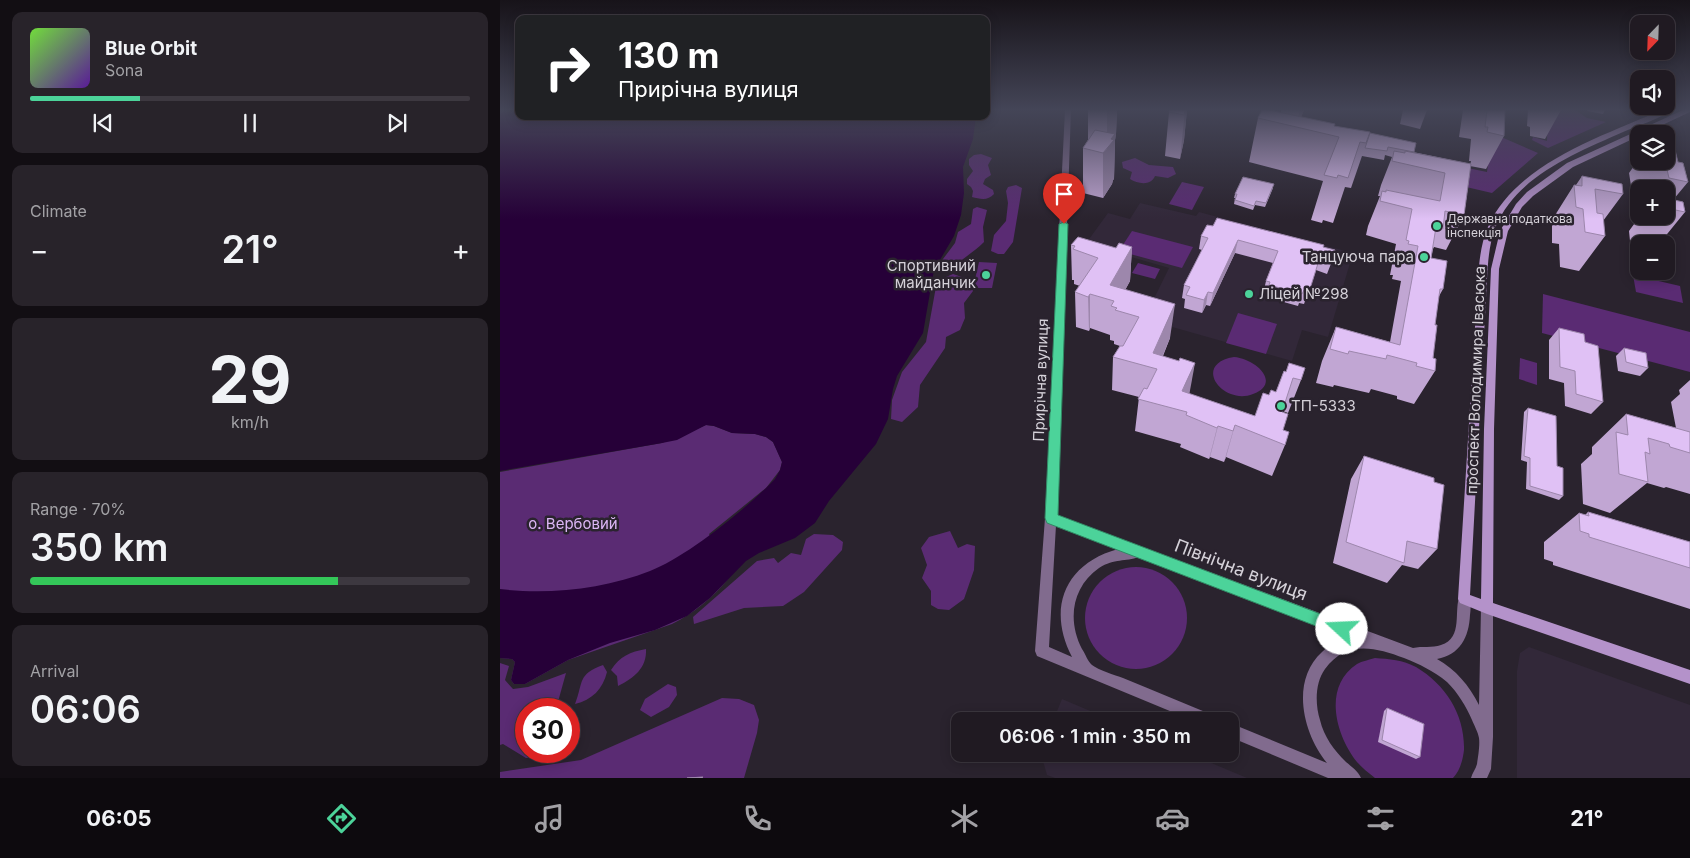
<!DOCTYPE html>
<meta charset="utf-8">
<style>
:root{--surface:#201a22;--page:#28232a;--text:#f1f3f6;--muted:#a2a1a5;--line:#3d3840;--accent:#4cd39a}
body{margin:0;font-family:Inter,sans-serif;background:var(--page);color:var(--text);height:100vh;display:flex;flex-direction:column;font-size:19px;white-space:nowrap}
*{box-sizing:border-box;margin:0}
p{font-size:16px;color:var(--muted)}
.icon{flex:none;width:28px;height:28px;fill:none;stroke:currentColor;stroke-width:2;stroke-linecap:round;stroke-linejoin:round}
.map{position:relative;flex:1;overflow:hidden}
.details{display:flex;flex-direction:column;gap:12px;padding:12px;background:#120e13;width:500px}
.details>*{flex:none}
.top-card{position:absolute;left:15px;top:15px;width:475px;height:105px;border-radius:10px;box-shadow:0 2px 12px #0003,0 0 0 1px var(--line);background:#202124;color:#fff;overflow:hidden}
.needle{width:32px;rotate:203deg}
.tools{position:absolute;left:1130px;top:15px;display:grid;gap:10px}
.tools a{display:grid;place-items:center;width:45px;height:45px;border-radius:10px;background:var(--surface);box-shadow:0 2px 12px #0003,0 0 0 1px var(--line);font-size:25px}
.speed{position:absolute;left:15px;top:698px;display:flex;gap:10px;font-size:25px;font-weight:700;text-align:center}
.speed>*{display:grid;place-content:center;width:65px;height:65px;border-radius:50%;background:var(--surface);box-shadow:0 2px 12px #0003,0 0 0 1px var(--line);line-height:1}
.speed .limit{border:8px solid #d22;background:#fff;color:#111}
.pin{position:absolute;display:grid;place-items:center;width:42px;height:42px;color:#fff;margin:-51px -21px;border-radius:50% 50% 50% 0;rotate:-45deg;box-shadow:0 0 5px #0007}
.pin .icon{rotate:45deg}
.me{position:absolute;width:55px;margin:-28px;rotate:290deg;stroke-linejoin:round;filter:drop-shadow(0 0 4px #0008)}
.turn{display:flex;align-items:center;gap:18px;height:105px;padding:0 20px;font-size:22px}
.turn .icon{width:65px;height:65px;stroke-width:2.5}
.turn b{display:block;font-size:35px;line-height:42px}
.big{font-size:38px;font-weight:600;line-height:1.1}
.details .card{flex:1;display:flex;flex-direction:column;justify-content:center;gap:8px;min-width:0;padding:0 18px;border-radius:10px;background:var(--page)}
.details .dial{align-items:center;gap:0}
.dial b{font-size:65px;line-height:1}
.song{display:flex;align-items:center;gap:15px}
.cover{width:60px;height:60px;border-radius:8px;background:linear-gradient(135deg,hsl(100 70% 55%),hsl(270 70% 35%))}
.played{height:5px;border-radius:2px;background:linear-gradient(90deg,var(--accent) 25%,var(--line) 25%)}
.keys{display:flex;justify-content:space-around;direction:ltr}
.heat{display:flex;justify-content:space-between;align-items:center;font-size:28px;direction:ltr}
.charge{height:8px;border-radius:4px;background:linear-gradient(90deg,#34c759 70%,var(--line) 0)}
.trip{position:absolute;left:451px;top:712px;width:288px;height:50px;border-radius:10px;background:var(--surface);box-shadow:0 2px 12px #0003,0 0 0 1px var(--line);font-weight:600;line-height:50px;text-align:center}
.menu{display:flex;height:80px;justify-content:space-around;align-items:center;background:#0d0a0e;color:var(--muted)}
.menu .icon{width:35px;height:35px}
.menu .active{color:var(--accent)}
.menu b{font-size:22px;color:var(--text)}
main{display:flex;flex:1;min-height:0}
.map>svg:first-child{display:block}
.built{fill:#322839}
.green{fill:#5a2b73}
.water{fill:#260038}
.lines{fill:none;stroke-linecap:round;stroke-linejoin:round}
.street{fill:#816b8e;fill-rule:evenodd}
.secondary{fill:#b492ca;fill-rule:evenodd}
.wall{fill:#c1a6d3}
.shaded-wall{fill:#9d87ac}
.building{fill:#e0c1f5;stroke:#9d87ac}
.route{fill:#4cd39a;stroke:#318964}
.poi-dot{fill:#4cd39a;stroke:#2a232e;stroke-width:2}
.labels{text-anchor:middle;stroke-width:5;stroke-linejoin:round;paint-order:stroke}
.far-poi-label{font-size:12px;fill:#d5d1d9;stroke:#2a232e;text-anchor:start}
.poi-label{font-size:15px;fill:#d5d1d9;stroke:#2a232e;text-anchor:end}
.street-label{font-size:15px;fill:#d5d1d9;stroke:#2a232e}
.park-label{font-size:15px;fill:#dcb6f5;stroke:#2a232e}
.near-street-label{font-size:18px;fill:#d5d1d9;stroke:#2a232e}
</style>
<main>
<section class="details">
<div class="card">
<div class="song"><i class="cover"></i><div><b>Blue Orbit</b><p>Sona</p></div></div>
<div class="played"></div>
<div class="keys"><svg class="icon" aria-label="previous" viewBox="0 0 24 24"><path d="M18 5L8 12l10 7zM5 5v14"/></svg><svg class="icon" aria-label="pause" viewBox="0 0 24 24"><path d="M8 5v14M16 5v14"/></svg><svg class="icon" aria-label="next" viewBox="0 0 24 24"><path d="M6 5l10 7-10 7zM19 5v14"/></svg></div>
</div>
<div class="card"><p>Climate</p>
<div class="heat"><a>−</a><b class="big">21°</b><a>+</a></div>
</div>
<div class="card dial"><b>29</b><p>km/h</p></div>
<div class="card"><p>Range · 70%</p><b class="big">350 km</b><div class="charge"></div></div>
<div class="card"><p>Arrival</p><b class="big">06:06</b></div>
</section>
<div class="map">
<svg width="1190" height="778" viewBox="0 0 1190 778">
<rect width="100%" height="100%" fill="#2a232e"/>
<g class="built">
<polygon points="640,203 696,216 699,212 853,253 828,337 802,330 792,361 644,319 669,268 597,247 587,242 608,213 630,219"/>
<polygon points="1029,647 1190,705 1190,778 1017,778 1017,671 1020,653"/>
<polygon points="562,699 614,721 553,721"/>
<polygon points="541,754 690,754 747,778 555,778 547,775"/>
</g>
<g class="green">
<polygon points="1048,110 1075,110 1087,118 1106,122 1048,148 1032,140 1033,137 1047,141"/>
<polygon points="992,133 1038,153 992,193 949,183 953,165 987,172"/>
<path d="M481,154L492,158L488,165L491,175L485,179L483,184L493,190L494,194C488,201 480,199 472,197L473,191L471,187L467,184V179L473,171L469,165V159L474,155Z"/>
<path d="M635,158L649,165L673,167L676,174L668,178L655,176C651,186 638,184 630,179L632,172L623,168L622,162Z"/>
<polygon points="682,182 704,187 692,210 669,204"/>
<polygon points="516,185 522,188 513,242 504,254 498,254 491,251 494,235 506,221 508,203 506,191 508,187"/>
<path d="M477,207L487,210L483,227L484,242C476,250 468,255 459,262C456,264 455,269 451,270C446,271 443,269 440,266V263L455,243L458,232L471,224L473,209Z"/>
<polygon points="632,231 693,247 682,268 619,251"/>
<polygon points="479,262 497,263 492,288 473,288"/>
<polygon points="638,263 660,269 655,279 632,273"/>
<polygon points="453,274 468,279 473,291 464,303 465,318 460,330 446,337 445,348 420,385 418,407 402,422 391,419 392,400 402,372 426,342 437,281"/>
<polygon points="1133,275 1180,286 1183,303 1136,292"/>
<polygon points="1043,294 1190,332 1190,372 1042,333"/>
<polygon points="738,313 777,324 766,354 726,343"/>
<path d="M734,357C756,359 782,383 753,394C723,406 691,364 734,357Z"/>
<polygon points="1020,358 1037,363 1037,385 1019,379"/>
<path d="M206,425L214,426L232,433L255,434L266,437L273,442L282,462L280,470L266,488L209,534L228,579C212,598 194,613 172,624L68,660L25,684H14L11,680L15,662L12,659L0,658V472L162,443Z"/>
<polygon points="450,531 458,548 467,544 475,546 474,570 464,599 449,610 438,609 431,605 431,591 422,578 427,565 421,548 429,537"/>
<polygon points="314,534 333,535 343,542 342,550 304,592 283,606 244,608 194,624 193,617 257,561 274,558 278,563 291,553 301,555 306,539"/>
<circle cx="636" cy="618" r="51"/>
<path d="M146,649C147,668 134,678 118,686L117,676L111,670C120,656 130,652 146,649Z"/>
<path d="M875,658C889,659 903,660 916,667C946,685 965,715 964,750C963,759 960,771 953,778H875C869,773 862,768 857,762C836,736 822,687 857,664C862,661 869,660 875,658Z"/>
<polygon points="0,663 9,666 5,680 13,689 28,687 66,673 56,709 26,709 26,751 47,751 43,756 26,758 3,744 0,745"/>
<path d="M103,665L107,672C103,689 92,700 75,704C84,681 77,675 103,665Z"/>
<polygon points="168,684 176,687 177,695 169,707 151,717 140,710 145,699"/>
<polygon points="222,698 239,699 254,705 259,720 257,733 244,778 0,778 0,772 81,760"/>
</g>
<path class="water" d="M0,110H19V116H476L473,139L463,167L464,193L461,215L454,236L437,265L433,275L423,333L397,376L393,389L388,419L376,444L329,501L315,523L295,538L259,553L246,561L210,598L187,616L155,630L110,643L68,660L25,684H14L11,680L15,662L12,659L0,658V589C48,595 105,589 150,571C188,556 246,509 275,479L280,470L282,462L273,442L266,437L255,434L232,433L214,426L206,425L177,440L162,443L0,471Z"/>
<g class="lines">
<path class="street" d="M565,110H571L557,515L913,648C922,646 932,648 941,645C964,638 953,610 960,595L964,593L968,595C971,601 971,608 970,615C969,637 960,655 937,659C956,670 969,685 979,705L981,608L983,604L987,602L991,604L993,608V737L991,769L987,778H971C972,773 976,769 977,764C978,757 980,746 979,738C978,732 974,725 972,720C966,706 958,693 947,682C934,671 919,664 904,658C875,647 846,640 825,669C815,683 815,704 820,720C824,737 834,750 846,762C852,767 858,771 861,778H828L730,737V723L827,763C803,734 790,681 822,652C830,644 839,641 850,638L639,557C625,562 615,558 599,568C572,587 567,620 582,649C585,653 588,662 592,665C598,670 615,675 623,678C654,691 684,703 715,716L717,721H694L537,656L535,651L545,518ZM556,525L618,549C564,564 547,609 572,657L549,647Z"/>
<path class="secondary" d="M1162,110H1172C1157,120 1139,125 1123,132C1076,153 1017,176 996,226C989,243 988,262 987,279L970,595L981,599L984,429L991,269L1000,231L1016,204L1027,192L1067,163L1183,110H1190V112L1143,134H1139V136L1073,167L1033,196L1022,207L1008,231L999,269L994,429L993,603L1190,670V684L987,614L960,603L958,599L978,279C979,262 981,243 988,227C1016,163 1103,136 1162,110Z"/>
</g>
<g class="wall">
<polygon points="588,110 617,110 616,134 615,140 614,179 613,180 612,184 603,198 583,193 583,148 588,140"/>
<polygon points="687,110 684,140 680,159 665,156 669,112"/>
<polygon points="781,110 804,110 801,117 834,126 870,133 913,152 971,164 964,215 946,250 934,247 933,249 931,258 943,289 938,298 935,325 933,358 935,371 914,404 897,399 897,396 871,389 869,393 834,385 833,387 816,383 822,361 836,327 890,342 901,281 892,279 893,275 890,275 896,244 866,235 868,226 880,196 878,196 881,185 892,157 885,155 884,160 862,156 851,188 845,187 833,223 823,220 822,223 811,220 823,181 749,162 758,118 781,113"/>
<polygon points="903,110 927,110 920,129 900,124"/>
<polygon points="963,110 1005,110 1004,136 986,169 970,166 971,161 969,161 971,139 959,137"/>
<polygon points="1028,110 1061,110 1045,139 1030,136 1030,127 1027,126"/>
<polygon points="1087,110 1105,110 1103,114 1087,111"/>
<polygon points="1159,131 1171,134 1178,162 1183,163 1188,182 1173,200 1183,202 1185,212 1159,244 1141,244 1130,241 1129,231 1140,216 1166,216 1166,189 1139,189 1139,194 1132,192 1129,173 1139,159 1139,161 1166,161 1166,134 1158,134"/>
<polygon points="1082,176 1123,194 1103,221 1105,236 1079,271 1060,267 1059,244 1052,243 1052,220 1074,185 1076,185"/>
<polygon points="773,188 765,207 755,205 753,210 734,204 735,198 734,198 735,194"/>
<polygon points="713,226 823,247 832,261 827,274 816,270 804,304 799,303 798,306 765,297 766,295 763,294 766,281 773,263 735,253 710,306 706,305 702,313 684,308 685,299 682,298 684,285 702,250 699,249 701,236"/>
<polygon points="571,245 616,248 632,247 630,281 625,290 670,338 663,356 690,394 755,416 769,395 776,392 784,371 801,380 788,413 783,411 783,430 785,445 772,476 726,457 724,462 710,457 709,459 680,447 681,444 635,431 639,397 612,390 613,357 620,346 614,344 614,341 610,340 610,335 590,328 589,331 576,327 575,292 580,286 574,284 574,280 572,280"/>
<polygon points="1059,328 1085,342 1103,402 1091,414 1065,406 1064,383 1049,379 1049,340"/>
<polygon points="1124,348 1148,368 1140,376 1118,371 1116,356"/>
<polygon points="1190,380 1190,494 1166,487 1164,488 1147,483 1110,513 1083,504 1081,464 1092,454 1092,447 1126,414 1176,428 1171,402 1180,394 1179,390"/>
<polygon points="1028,408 1057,466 1063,496 1059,500 1026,489 1027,462 1021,460 1024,412"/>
<polygon points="864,456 934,482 937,549 918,569 902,565 887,583 833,563 851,479"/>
<polygon points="1088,512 1190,542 1190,609 1053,565 1053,562 1044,559 1044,542 1079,513 1085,515"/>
<polygon points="887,708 920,757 916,759 878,742 884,711"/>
</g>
<g class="shaded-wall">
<polygon points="607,110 617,110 616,134 615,140 614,179 613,180 612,184 603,198 603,153 607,149"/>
<polygon points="685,110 687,110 684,140 680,159"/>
<polygon points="800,110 804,110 797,127 795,127"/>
<polygon points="738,240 735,253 710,306 713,293"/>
<polygon points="632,247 630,281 616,307 610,285"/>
<polygon points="708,292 706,305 702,313 704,300"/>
<polygon points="590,294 590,328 589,331 588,297"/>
<polygon points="675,304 670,338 657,369 653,353"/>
<polygon points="695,363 689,396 682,391"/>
<polygon points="735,425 726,457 724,462 733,431"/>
<polygon points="718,426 710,457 709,459 717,428"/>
</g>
<g class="building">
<polygon points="670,110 685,110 684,115 669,112"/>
<polygon points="762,110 769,110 835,124 834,126 870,132 866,143 860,142 848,178 838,175 837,178 824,175 839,137 758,118"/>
<polygon points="987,110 1005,110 1004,136 987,132 988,127 985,127"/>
<polygon points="595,130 615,134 611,139 614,140 603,153 583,148"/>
<polygon points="1159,131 1171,134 1178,162 1183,163 1188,182 1169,178 1165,161 1166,161 1166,134 1160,134"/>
<polygon points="870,133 916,143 914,152 888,147 887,151 865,148"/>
<polygon points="894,151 905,153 905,151 971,164 964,215 945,211 943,229 936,227 931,258 947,261 943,289 940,289 935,325 937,325 933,358 936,359 935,371 916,366 917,363 887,355 886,359 849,351 848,354 830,349 836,327 900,345 918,246 908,244 909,241 906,240 912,209 880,201 882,191 886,192 886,190 940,201 945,173 892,161"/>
<polygon points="1082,176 1122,184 1123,194 1095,189 1097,213 1103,214 1105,236 1085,232 1083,209 1076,207 1074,185 1082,186"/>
<polygon points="743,177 774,184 766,203 756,201 754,206 735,200 737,194 735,194"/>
<polygon points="1166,198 1183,202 1185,212 1166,208"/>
<polygon points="717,218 824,245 823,247 835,250 832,261 820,257 809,292 804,290 802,294 769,285 770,282 766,281 778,251 738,240 713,293 708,292 704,300 686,295 690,287 684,285 708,238 701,236 707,225 713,226"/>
<polygon points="578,237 616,248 619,243 632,247 610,285 675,304 653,353 679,361 680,358 695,363 682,391 755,416 763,393 769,395 771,390 776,392 784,371 786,372 789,363 805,368 801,380 793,378 782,412 788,414 783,430 789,432 785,445 735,425 733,431 718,426 717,428 686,415 687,412 638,399 644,388 647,389 657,369 613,357 620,346 623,346 639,317 615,310 617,308 611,306 614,301 590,294 588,297 575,292 598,258 573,249 575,246 571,245"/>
<polygon points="1059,328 1084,334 1085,342 1098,346 1103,402 1076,394 1075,371 1060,367"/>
<polygon points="1124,348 1146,353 1148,368 1126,362"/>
<polygon points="1028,408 1056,416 1057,466 1063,468 1063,496 1030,486 1030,458 1024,456"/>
<polygon points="1126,414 1190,432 1190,453 1170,447 1169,444 1148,438 1150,454 1145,452 1148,482 1119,474 1116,432 1128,435"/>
<polygon points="864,456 934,478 934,482 944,485 937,549 907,541 904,563 846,542"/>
<polygon points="1088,512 1190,542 1190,568 1089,537 1089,534 1080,531 1079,513 1089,516"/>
<polygon points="887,708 924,724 920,757 882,740"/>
<polygon points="203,777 202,778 187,778"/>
</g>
<linearGradient id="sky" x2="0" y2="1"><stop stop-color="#171319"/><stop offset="0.5" stop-color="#444557"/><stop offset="1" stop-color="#444557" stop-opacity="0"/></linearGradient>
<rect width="1190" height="219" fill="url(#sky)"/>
<polygon class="route" points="564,222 568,224 558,515 842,622 847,624 849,629 847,634 842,636 547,523 545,518 559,224"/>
<g class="poi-dot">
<circle cx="937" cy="226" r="5"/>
<circle cx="924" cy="257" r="5"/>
<circle cx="486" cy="275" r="5"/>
<circle cx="749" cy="294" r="5"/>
<circle cx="781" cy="406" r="5"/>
</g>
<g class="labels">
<g class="far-poi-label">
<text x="947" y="223">Державна податкова<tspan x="947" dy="14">інспекція</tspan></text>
</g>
<g class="poi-label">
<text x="914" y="262">Танцуюча пара</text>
<text x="476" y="271">Спортивний<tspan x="476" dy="17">майданчик</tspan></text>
<text x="759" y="299" text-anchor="start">Ліцей №298</text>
<text x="791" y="411" text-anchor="start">ТП-5333</text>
</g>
<g class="street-label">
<text transform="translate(541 380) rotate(-88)" y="5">Прирічна вулиця</text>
<text transform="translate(976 380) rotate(-88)" y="5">проспект Володимира Івасюка</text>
</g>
<g class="park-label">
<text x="73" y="529">о. Вербовий</text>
</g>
<g class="near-street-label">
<text transform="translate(741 570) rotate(21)" y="6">Північна вулиця</text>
</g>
</g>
</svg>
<div class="tools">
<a><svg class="needle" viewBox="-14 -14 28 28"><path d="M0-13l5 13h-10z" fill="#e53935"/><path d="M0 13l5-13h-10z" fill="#a2a1a5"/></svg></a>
<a><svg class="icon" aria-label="sound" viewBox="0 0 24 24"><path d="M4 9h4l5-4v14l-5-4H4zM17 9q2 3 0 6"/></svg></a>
<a><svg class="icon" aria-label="layers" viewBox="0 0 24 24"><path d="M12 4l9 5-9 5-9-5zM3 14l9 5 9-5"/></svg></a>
<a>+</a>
<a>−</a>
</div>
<div class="speed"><div class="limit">30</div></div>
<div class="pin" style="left:564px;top:224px;background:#d93025"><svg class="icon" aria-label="arrive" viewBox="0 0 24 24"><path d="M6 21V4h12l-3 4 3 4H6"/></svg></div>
<svg class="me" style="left:842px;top:629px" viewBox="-20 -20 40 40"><circle r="19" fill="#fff"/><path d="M0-13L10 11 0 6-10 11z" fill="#4cd39a"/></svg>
<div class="trip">06:06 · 1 min · 350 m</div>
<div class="top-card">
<div class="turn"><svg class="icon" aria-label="right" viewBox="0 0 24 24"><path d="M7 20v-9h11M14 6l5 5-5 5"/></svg><div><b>130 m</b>Прирічна вулиця</div></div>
</div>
</div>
</main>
<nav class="menu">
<b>06:05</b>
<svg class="icon active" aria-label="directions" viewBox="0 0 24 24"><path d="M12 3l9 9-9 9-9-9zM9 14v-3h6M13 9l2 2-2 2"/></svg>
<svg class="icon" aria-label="music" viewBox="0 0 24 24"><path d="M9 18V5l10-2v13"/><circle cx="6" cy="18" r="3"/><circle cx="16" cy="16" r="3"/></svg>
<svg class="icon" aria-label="phone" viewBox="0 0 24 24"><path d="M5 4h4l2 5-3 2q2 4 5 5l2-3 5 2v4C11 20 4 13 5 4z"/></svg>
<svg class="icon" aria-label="climate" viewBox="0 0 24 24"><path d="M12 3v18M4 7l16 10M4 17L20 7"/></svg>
<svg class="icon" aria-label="car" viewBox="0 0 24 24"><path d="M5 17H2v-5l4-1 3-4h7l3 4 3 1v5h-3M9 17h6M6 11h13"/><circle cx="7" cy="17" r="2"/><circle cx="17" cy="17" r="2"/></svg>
<svg class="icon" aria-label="filters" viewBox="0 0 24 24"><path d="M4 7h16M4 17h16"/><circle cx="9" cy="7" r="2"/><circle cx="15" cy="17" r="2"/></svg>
<b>21°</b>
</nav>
